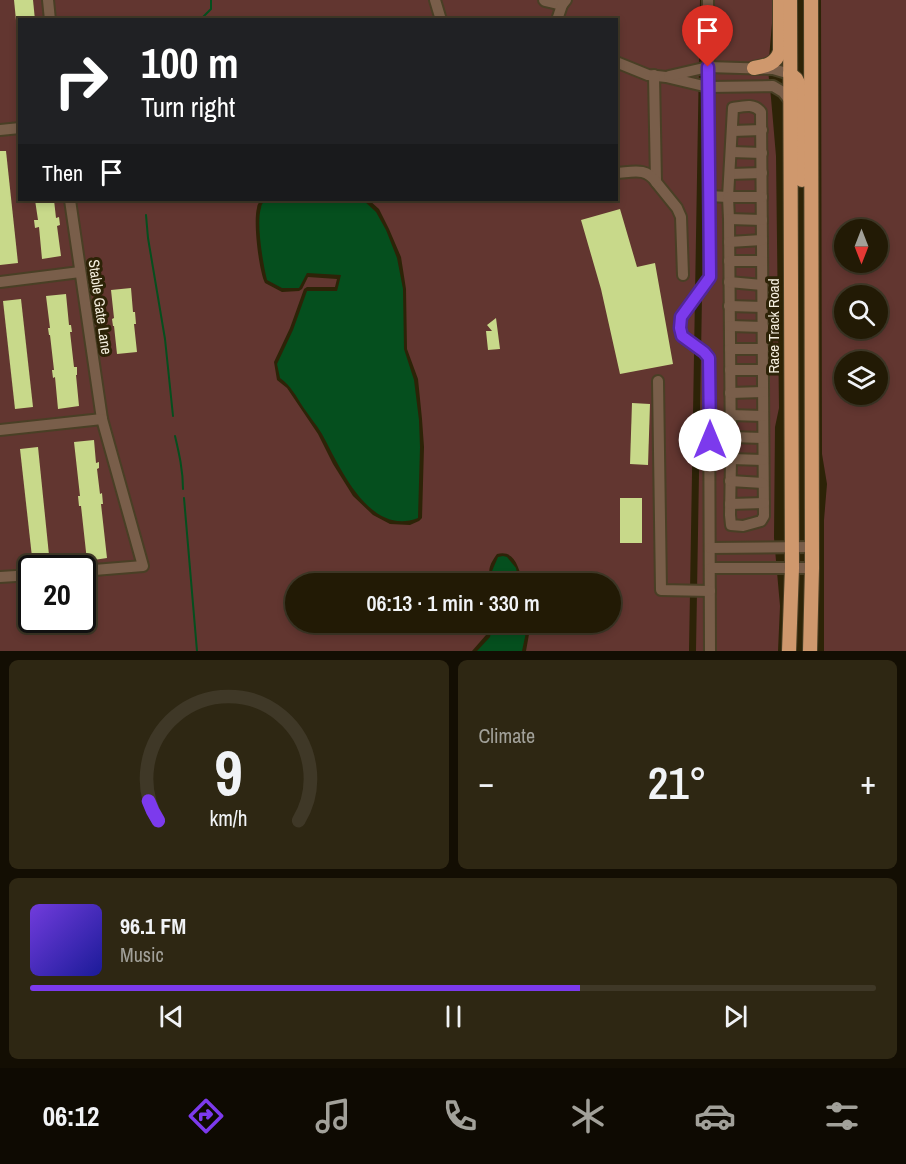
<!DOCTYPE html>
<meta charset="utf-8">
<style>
:root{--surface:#221a05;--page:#2e2713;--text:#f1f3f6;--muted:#a2a19a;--line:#3f3827;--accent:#7c3aed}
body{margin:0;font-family:"Archivo Narrow",sans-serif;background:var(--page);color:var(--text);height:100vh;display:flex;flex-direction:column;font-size:22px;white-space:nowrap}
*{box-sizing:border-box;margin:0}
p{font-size:20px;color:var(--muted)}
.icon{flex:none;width:33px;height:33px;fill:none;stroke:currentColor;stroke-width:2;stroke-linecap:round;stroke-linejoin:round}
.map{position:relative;height:651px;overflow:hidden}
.drawer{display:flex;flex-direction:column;gap:9px;padding:9px;background:#130e03;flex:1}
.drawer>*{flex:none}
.top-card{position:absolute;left:18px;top:18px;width:600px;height:183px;border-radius:0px;box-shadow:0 3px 9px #0003,0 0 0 2px var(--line);background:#202124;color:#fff;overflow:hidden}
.needle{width:39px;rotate:180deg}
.fabs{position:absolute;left:834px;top:219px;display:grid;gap:12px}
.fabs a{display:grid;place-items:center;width:54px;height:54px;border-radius:50%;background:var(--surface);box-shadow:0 3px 9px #0003,0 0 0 2px var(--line);font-size:30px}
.speed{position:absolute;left:18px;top:555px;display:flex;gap:12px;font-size:30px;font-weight:700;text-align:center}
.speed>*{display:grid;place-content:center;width:78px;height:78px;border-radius:50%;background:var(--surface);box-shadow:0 3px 9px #0003,0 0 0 2px var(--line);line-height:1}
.speed .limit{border:3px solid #111;border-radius:9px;background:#fff;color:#111}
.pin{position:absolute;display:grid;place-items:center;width:51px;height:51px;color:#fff;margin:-62px -26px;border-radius:50% 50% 50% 0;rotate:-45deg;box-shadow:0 0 6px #0007}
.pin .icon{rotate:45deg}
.me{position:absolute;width:66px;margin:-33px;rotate:0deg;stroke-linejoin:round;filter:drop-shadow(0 0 4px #0008)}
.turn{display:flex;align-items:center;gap:21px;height:126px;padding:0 24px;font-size:27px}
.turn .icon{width:78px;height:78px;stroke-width:2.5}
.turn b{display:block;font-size:42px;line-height:51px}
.then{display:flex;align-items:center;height:57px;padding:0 24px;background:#0003;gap:12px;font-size:22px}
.big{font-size:45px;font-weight:600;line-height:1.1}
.drawer .widget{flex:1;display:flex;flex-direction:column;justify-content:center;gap:9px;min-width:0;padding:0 21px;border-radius:9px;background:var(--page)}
.drawer .dial{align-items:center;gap:0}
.dial svg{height:156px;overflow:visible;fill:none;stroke:var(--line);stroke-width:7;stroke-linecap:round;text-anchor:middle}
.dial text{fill:var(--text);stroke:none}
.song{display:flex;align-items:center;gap:18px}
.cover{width:72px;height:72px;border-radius:9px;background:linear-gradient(135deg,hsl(260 70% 55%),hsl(240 70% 35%))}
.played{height:6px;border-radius:3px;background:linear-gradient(90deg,var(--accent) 65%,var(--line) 65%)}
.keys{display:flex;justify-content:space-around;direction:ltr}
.heat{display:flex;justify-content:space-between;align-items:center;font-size:33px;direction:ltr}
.drawer .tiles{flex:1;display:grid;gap:9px;grid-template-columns:1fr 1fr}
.widget:last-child{grid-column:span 2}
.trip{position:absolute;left:285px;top:573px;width:336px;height:60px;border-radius:30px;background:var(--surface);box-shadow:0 3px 9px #0003,0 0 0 2px var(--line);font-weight:600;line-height:60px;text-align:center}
.dock{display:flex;height:96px;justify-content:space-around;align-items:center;background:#0e0a02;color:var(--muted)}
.dock .icon{width:42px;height:42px}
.dock .selected{color:var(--accent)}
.dock b{font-size:27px;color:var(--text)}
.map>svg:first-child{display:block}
.green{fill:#623630;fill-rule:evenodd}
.water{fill:#054f1e}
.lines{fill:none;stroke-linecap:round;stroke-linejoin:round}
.stream{stroke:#054f1e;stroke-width:2}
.building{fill:#c8d98a}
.minor-casing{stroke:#493f25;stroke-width:14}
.major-casing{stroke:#493f25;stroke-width:16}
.minor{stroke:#795e4a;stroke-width:10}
.major{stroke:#cf986d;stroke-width:14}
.route-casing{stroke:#51269a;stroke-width:15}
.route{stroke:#7c3aed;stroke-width:10}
.labels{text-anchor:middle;stroke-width:6;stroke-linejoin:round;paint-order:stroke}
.street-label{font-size:15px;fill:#f4eede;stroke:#2d2307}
</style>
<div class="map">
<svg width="906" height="651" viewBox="0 0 906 651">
<rect width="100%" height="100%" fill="#2d2307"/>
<g class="green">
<path d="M0,0H700L689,651H526L531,623L610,622V584L523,583C519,569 515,549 497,554C489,565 487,571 492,583L296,584V622L489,623L486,635L472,651H0ZM20,20H616V200H369L379,209L389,229L401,257L406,289L407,349L418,379L422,419L424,447L422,518L419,521L410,525L390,524L373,515L353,496L333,464L318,434L287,388L277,380L274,362L290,328L304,289L307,287H335L337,279L308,277L302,289L299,291L282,292L265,283C259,271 253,222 257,208C257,205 259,202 261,200H20ZM32,568H82V620H32Z"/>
<polygon points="707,0 774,0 768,70 771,98 776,156 779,408 775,427 774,538 780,606 778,651 696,651"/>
<path d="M821,0H906V651H824V520L827,484L822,454ZM844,230H878V262H844ZM844,296H878V328H844ZM844,362H878V394H844Z"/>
</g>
<g class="water">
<path d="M265,200H363L376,212L386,230L397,258L403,289L404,349L414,380L419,420L420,447L418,518C369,537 340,467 322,434C316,424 309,416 303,407C296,396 291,386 280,378L277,364L293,330L307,291H337L341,275L307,273L299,288H282L267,280C263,264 256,223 261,208C261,205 263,202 265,200Z"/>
<polygon points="503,556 507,557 516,568 519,583 496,583 492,571 498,557"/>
<polygon points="528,623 522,651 477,651 490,637 493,623"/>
</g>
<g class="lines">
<g class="stream">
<polyline points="200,20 211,9 211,0"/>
<polyline points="146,215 148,238 165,339 173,416"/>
<path d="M175,436C179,453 183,470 183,489"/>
<polyline points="184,498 197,651"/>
</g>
</g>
<g class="building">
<polygon points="14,0 33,0 35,20 16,20"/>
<polygon points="0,151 6,151 18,263 0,265"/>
<polygon points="35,200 54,200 56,218 59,217 60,225 57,226 61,256 42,259 39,227 35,228 34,220 38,220"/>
<polygon points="620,209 637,267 655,263 673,364 620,374 601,289 581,220"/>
<polygon points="131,288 133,312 135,312 136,324 134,324 137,352 117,354 114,326 113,326 112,319 114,318 111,290"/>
<polygon points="66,294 69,325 71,325 72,332 70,332 74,367 77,367 77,375 76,375 79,406 58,409 55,377 53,378 52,370 54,370 50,335 49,335 48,328 50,328 46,296"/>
<polygon points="21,299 33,407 15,409 3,301"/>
<polygon points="496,318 500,349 488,350 486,331 492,331 487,325"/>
<polygon points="632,403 650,404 648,465 630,464"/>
<polygon points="94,440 96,463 99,462 99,468 97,469 100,494 102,493 103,504 101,504 107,558 87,561 81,506 79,506 78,496 80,496 74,442"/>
<polygon points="38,447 49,555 32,557 20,449"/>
<rect x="620" y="498" width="22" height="45"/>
</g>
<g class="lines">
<defs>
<g id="minor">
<polyline points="48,0 50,20"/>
<polyline points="435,0 441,20"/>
<polyline points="544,0 545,1 562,5"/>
<polyline points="708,0 710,277 681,317 680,328 682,336 704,352 709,358 710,651"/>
<polyline points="557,20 562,5 566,0"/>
<polyline points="616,62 648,75 666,77 708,87 773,86 783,92 790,101"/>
<polyline points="654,75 656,182 677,208 681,217 683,275"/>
<polyline points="669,76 708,67 773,69 790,74"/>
<polyline points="0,130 20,128"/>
<polyline points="732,131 762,130"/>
<polyline points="731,152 762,153"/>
<path d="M616,173C633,172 646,167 656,182"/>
<polyline points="730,174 762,173"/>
<path d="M709,196L728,197L733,108C744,106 754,103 761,112L764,516L761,521L743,526L731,525L730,515L731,459L710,460"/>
<polyline points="762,197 728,197 729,219 731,459 763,460"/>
<polyline points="70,200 102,419"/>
<polyline points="729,219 762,220"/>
<polyline points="729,242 762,240"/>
<polyline points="729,261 762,261"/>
<polyline points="0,282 80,272"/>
<polyline points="729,282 762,285"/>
<polyline points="729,306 763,307"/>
<polyline points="730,326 763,327"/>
<polyline points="730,349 763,349"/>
<polyline points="730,370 763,370"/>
<polyline points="658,381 661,590 710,591"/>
<polyline points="730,393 763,392"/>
<polyline points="730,415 763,416"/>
<polyline points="0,430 102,419 143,566 82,571"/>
<polyline points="730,437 763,438"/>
<polyline points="730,481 763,483"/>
<polyline points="730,504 764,503"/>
<polyline points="710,548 812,547"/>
<polyline points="711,568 812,568"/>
<polyline points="0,577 32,575"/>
</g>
<g id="major">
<path d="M754,68C766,66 776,64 780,51V0"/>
<polyline points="790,74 796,79 800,87 802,180"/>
<polyline points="789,651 792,568 790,0"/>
<polyline points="810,651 812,568 811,0"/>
</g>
</defs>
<use href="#minor" class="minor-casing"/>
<use href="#major" class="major-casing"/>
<use href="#minor" class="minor"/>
<use href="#major" class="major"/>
</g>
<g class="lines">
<defs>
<polyline id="route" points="708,67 710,277 681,317 680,328 682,336 704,352 709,358 710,440"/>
</defs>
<use href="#route" class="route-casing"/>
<use href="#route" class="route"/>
</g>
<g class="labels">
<g class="street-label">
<text transform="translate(100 307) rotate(82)" y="5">Stable Gate Lane</text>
<text transform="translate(774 326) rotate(-90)" y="5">Race Track Road</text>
</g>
</g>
</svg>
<div class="fabs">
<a><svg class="needle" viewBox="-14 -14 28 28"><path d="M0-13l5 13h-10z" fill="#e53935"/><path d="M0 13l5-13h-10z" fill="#a2a19a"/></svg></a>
<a><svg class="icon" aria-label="search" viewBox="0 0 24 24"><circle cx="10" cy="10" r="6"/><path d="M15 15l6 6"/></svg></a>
<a><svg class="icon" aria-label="layers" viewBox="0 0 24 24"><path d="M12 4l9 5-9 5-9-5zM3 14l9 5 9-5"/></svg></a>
</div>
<div class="speed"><div class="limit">20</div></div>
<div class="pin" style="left:708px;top:67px;background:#d93025"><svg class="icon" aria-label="arrive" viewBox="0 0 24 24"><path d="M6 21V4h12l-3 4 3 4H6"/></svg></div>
<svg class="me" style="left:710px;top:440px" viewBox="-20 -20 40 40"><circle r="19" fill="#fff"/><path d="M0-13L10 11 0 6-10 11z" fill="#7c3aed"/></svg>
<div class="trip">06:13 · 1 min · 330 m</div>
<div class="top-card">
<div class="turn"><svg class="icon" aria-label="right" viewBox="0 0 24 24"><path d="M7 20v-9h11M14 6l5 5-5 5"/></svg><div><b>100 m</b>Turn right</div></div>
<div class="then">Then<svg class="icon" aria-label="arrive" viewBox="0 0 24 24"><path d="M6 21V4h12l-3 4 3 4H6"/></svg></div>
</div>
</div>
<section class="drawer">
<div class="tiles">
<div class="widget dial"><svg viewBox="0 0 100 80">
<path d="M14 69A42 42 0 1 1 86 69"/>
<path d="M14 69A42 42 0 0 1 9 59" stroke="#7c3aed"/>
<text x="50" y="56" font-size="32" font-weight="700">9</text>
<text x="50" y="72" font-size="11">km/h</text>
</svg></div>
<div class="widget"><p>Climate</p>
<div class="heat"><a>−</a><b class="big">21°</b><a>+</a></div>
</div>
<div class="widget">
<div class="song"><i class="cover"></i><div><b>96.1 FM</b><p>Music</p></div></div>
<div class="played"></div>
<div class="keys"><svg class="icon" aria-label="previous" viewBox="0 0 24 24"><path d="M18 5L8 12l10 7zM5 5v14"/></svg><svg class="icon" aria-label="pause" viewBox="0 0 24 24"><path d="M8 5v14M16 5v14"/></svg><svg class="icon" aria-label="next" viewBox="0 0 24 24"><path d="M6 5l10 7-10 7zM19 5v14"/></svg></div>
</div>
</div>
</section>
<nav class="dock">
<b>06:12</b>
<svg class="icon selected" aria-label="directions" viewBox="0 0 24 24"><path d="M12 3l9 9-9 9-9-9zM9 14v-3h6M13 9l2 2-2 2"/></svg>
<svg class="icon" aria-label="music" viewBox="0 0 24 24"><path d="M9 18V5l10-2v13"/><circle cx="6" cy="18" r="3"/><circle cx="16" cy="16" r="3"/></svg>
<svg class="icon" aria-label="phone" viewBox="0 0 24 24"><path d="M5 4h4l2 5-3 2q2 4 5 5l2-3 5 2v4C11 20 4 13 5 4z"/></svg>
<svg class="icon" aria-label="climate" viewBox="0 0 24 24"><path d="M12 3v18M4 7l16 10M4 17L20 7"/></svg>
<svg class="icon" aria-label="car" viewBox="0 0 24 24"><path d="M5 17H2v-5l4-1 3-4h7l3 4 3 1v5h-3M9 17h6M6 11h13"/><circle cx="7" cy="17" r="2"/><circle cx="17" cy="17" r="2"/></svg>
<svg class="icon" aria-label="filters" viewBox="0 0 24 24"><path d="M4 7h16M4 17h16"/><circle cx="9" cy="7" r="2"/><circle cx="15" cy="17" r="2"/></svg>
</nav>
